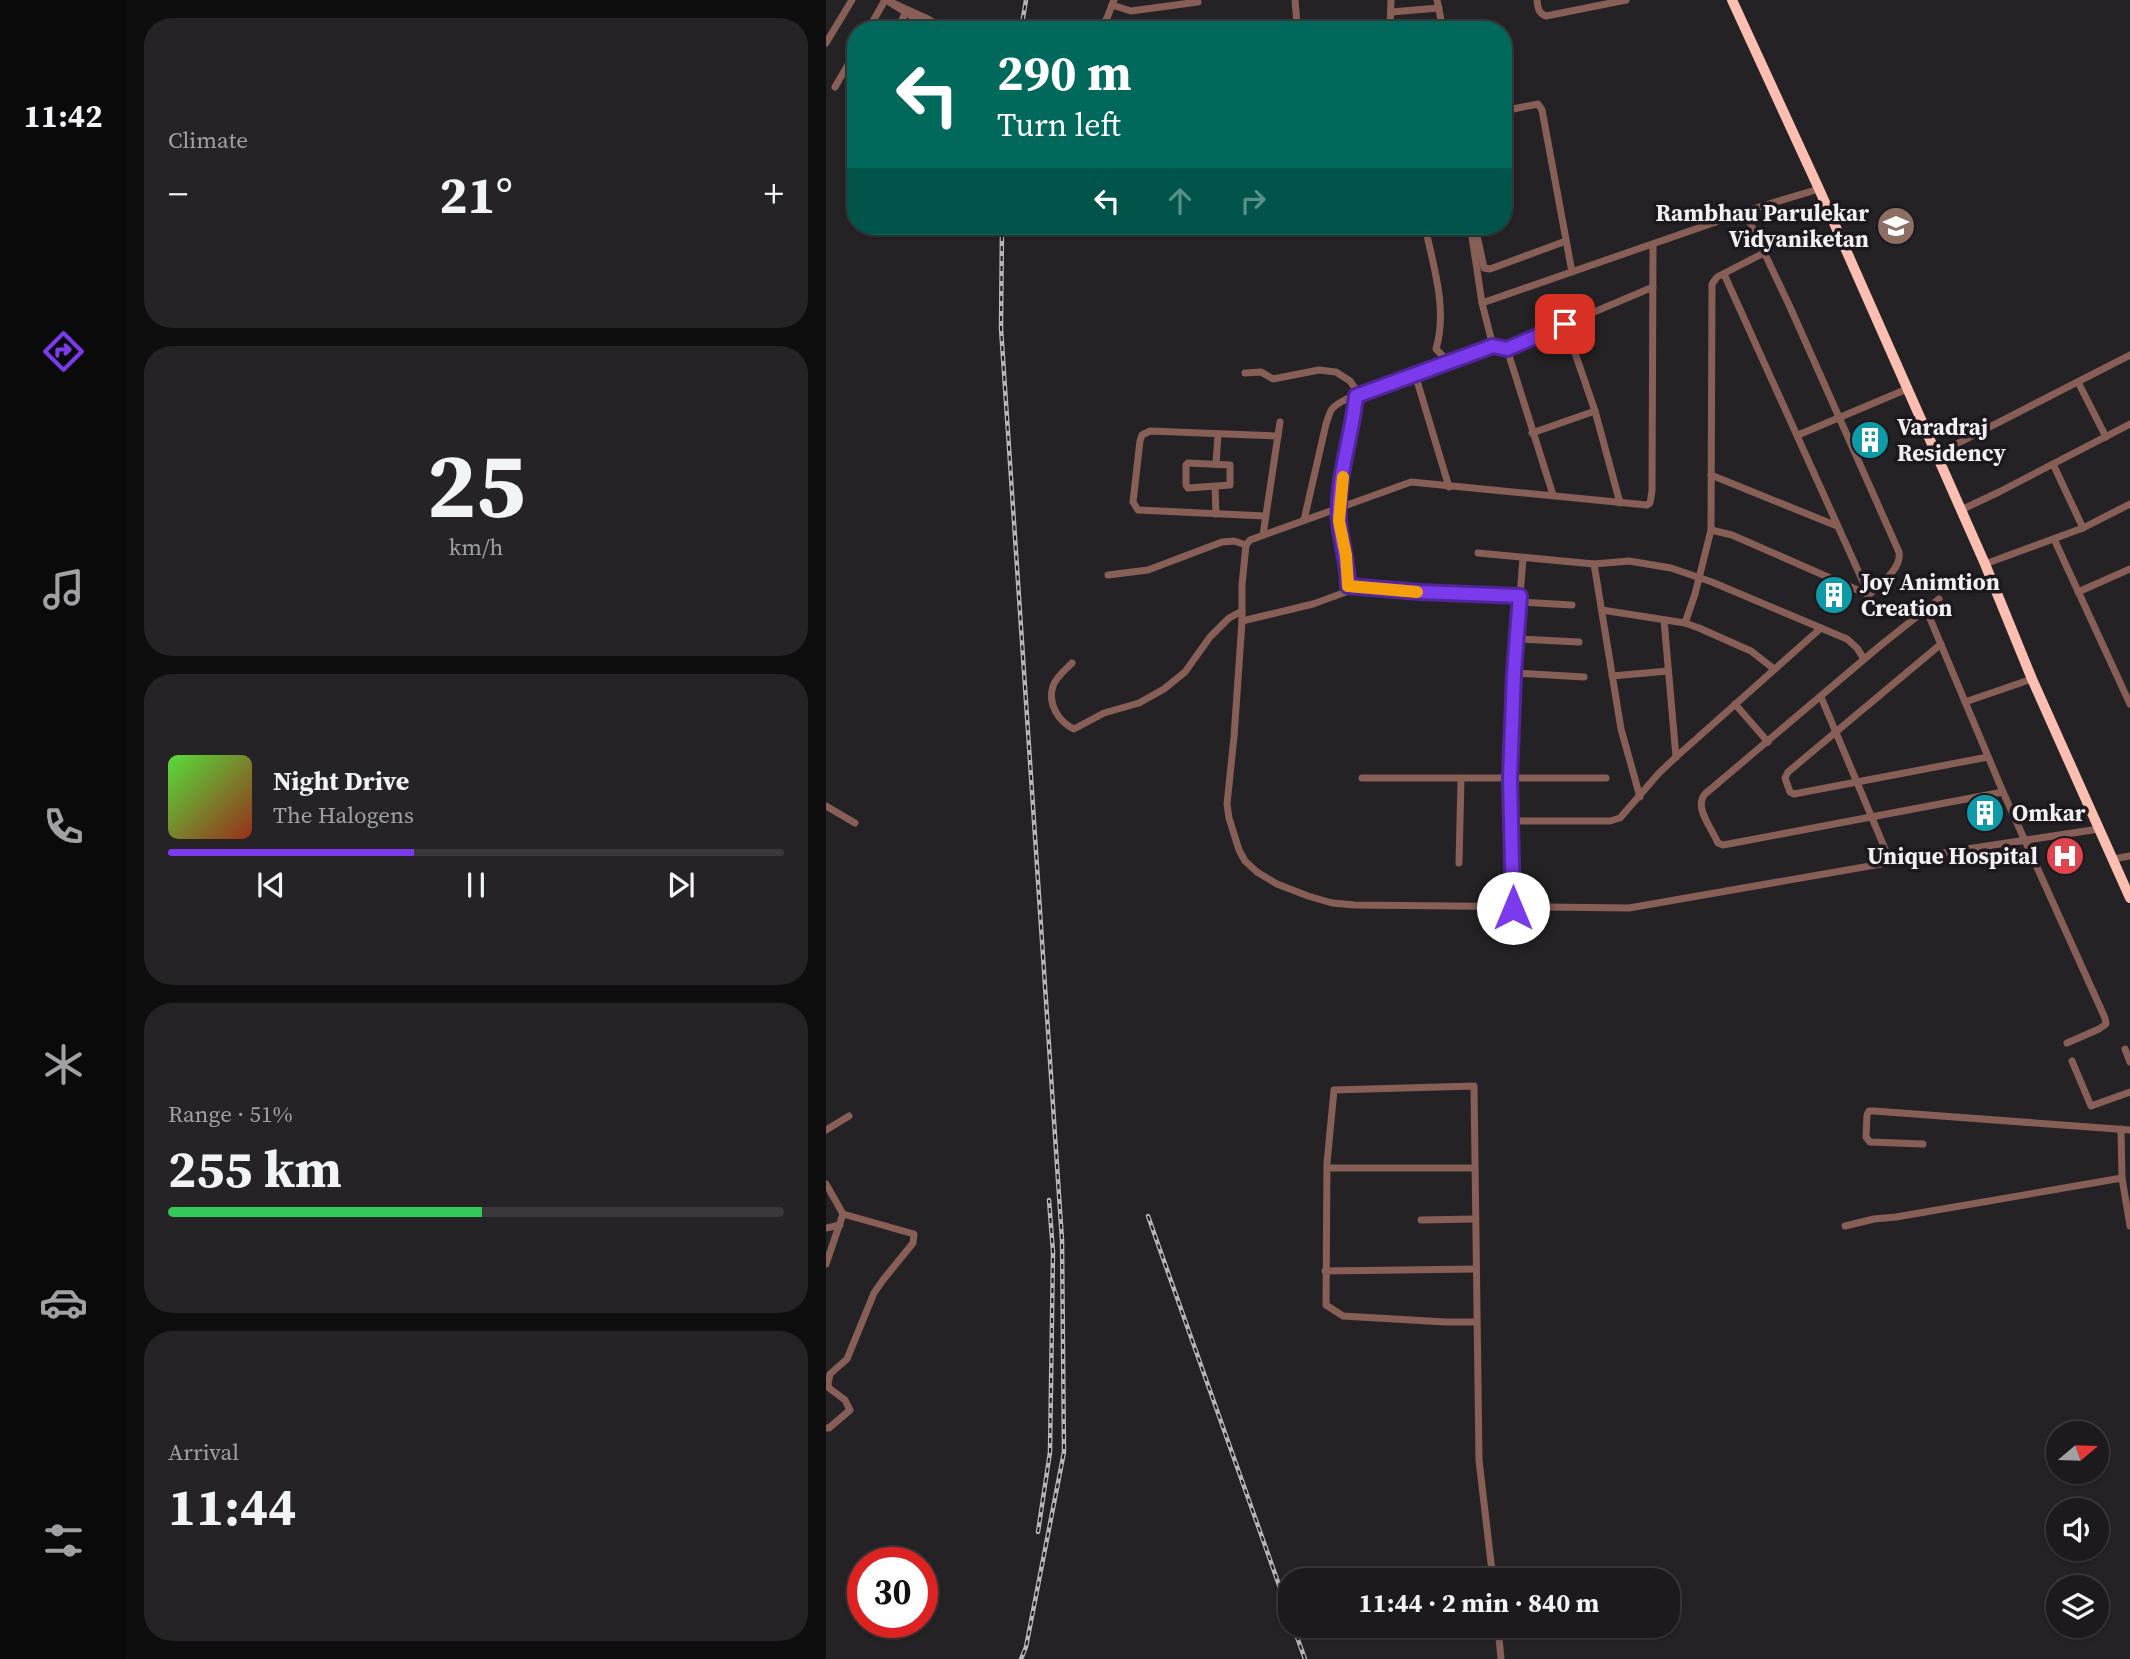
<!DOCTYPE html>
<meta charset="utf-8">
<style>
:root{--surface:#1c1a1c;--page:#252325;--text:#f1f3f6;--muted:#a0a1a3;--line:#3a383b;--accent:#7c3aed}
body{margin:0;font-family:"Source Serif 4",serif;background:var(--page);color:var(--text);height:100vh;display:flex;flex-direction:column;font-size:26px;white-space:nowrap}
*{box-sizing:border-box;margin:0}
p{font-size:23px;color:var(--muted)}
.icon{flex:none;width:38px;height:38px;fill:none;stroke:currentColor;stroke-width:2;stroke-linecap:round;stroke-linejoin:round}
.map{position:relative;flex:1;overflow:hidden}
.side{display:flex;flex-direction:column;gap:18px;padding:18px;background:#0f0e0f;width:700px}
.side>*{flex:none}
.guide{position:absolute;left:21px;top:21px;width:665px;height:214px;border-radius:28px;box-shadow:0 2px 5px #0004,0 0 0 2px var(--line);background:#00695c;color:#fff;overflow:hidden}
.needle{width:46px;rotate:71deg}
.buttons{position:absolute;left:1220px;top:1421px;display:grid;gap:14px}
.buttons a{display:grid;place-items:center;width:63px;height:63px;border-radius:50%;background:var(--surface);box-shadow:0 2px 5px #0004,0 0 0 2px var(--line);font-size:35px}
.speed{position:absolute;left:21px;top:1547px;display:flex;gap:14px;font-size:35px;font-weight:700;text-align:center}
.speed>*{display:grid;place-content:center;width:91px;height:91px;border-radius:50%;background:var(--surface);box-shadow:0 2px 5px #0004,0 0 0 2px var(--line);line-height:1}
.speed .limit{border:10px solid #d22;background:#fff;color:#111}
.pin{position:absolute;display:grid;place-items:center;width:60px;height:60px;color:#fff;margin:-30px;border-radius:14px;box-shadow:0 4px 10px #0006}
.me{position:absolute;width:77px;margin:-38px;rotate:0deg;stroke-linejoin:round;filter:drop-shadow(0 0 5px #0008)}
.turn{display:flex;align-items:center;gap:24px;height:147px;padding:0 35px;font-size:32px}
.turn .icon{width:91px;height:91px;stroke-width:2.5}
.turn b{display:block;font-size:49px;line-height:60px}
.lanes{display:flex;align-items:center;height:66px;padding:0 35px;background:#0003;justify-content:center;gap:35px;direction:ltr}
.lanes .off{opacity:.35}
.big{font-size:52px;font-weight:700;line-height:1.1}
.side .tile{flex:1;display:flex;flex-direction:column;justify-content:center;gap:10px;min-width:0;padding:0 24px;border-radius:28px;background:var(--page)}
.side .dial{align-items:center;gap:0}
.dial b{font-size:91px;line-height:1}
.song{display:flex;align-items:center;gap:21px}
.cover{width:84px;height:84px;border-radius:10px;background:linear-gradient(135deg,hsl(110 70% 55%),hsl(10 70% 35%))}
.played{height:7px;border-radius:4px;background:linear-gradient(90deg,var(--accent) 40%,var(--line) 40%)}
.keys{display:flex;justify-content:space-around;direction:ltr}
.heat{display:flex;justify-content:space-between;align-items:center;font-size:38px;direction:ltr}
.charge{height:10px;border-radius:5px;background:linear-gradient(90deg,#34c759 51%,var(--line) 0)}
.trip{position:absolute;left:452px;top:1568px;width:402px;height:70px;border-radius:28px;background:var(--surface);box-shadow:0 2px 5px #0004,0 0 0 2px var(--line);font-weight:700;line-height:70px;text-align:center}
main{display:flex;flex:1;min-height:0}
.tab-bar{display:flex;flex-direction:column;width:126px;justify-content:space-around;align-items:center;background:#0b0a0b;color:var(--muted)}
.tab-bar .icon{width:49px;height:49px}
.tab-bar .on{color:var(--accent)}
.tab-bar b{font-size:32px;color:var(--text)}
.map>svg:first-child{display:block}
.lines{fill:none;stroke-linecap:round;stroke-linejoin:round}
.minor{stroke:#875f56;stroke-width:7}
.highway{stroke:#fcbeb1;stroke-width:10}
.rail-casing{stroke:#b8b5b8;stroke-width:4.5}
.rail{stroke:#1c181d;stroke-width:2;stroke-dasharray:5;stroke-linecap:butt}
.route-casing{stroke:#51269a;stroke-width:18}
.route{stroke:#7c3aed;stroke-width:12}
.slow{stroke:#f59e0b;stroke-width:12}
.labels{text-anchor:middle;stroke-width:7;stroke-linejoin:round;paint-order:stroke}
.poi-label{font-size:23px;font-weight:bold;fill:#f3f0f3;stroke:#1c181d;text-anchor:start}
</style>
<main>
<nav class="tab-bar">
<b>11:42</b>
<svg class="icon on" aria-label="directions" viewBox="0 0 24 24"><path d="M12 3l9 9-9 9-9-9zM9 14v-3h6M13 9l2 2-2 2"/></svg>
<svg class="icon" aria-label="music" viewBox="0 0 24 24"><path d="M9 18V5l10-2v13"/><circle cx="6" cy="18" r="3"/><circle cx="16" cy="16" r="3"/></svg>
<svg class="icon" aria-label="phone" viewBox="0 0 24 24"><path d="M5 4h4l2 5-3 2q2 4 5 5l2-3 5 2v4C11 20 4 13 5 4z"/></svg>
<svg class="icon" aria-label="climate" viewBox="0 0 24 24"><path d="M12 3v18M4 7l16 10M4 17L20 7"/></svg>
<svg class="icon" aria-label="car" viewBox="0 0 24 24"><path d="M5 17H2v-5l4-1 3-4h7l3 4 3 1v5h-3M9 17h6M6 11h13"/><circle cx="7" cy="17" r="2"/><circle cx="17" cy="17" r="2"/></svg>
<svg class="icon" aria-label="filters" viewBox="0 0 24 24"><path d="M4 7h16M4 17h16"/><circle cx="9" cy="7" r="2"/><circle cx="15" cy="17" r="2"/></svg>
</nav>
<section class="side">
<div class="tile"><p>Climate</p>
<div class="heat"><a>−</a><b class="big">21°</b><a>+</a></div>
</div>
<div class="tile dial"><b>25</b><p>km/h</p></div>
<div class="tile">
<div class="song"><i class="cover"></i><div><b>Night Drive</b><p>The Halogens</p></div></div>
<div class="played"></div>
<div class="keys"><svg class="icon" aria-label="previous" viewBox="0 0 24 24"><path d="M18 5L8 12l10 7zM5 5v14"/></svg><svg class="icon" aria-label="pause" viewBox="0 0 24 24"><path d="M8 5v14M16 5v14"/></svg><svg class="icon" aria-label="next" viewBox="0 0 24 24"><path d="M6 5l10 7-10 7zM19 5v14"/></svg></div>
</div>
<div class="tile"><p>Range · 51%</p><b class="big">255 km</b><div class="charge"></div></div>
<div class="tile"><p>Arrival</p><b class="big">11:44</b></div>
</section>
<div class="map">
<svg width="1304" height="1659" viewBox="0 0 1304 1659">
<rect width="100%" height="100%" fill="#252226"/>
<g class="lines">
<g class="minor">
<polyline points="469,0 471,25 478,30"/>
<polyline points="611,0 617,30"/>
<path d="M711,0C712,8 712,13 720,16L800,0"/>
<polyline points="286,5 305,11 372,2"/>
<polyline points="565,12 613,8"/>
<polyline points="42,30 59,0"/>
<polyline points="72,30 79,13"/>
<polyline points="108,30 60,0 102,19 119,30"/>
<polyline points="273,30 281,18 288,0"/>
<polyline points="481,30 502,25 509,30"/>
<polyline points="564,30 565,0"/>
<polyline points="0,43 26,0"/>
<polyline points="9,87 30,51"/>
<polyline points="677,111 712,104 716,110 746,272"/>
<path d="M599,226C607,266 622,308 610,349L622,361"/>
<polyline points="649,226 658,268 664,269 740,241"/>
<polyline points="646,237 656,303 667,346"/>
<polyline points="827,246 826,491 824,503 821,505 585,482 424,540 420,545 416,585 416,621 408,737 401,804 403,818 413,850 419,861 431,872 451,884 482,896 506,903 529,905 803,908 1141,849 1273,829"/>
<polyline points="898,274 1043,595"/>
<polyline points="656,303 936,206 993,189"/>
<polyline points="739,324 769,411 794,503"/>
<polyline points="681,349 727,495"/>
<polyline points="589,374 623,487"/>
<polyline points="1252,382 1280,437"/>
<polyline points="706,433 769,411"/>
<polyline points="972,435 1081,389"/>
<polyline points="1109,455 1304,355"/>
<polygon points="362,463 404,465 404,485 362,488 360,485 360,465"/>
<polyline points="390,464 392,434"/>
<polyline points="1227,464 1257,528"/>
<polyline points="885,475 1011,526"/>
<polyline points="389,487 390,514"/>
<polyline points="1135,510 1173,492 1304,424"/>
<polyline points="439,516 312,510 307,502 314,441 316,435 324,431 452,436"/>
<path d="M478,520L500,424C502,419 503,413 506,409C520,391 639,357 667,346L681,349L827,287"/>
<path d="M885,530L906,535L1043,595C1054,584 1076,569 1073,552L964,307L919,212"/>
<polyline points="437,535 454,422"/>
<polyline points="1228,539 1304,704"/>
<polyline points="652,553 768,564 803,561 845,568 886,582 1021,639 1031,648 1038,659"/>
<polyline points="768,564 795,729 814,797"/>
<polyline points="1159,564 1257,528 1304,504"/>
<polyline points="282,575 322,570 396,542 408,541 420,545"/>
<polyline points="522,586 594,592 694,596"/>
<polyline points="1252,592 1304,569"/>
<path d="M1113,599L1055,645L879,794C868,806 884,826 890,839L892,843L897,845L1177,792"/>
<polyline points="694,602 746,605"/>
<polyline points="1100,609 1177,792 1279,1018 1280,1024 1273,1029 1241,1043"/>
<polyline points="776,610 859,623 873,628 925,651 948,669"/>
<polyline points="838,620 850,757"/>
<path d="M416,621L487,604L520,592C527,566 513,542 513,516C515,475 526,436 530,396L529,388L524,381L510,372L493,370L447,379L435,372L419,373"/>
<polyline points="859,623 869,594 885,530 886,284 891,277 938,253"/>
<polyline points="691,639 753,642"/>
<polyline points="1115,644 962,772 959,778 964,792 968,794 1162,757"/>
<path d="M246,663C239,670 230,677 227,686C221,704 233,722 248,729L278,713L313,703L338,689L359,672L384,637L403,618L416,611"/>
<polyline points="688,673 758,677"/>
<polyline points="786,676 842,671"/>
<polyline points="995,697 1065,863"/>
<polyline points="1139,702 1206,679"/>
<polyline points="909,704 942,742"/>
<polyline points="536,778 780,778"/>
<polyline points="0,806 29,823"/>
<polyline points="686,821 784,821 794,818 833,773 850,757 995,628"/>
<polyline points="1287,859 1304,856"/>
<polyline points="633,863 635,779"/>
<polyline points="686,908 684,778 688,673 697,558"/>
<polyline points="1299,1049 1304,1062"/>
<polyline points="1246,1061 1265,1106 1304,1092"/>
<polyline points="1295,1129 1296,1178 1304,1226"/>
<polyline points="0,1130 23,1116"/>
<polyline points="1097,1144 1044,1142 1040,1137 1041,1115 1043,1111 1048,1111 1304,1130"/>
<polyline points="501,1168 648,1168"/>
<polyline points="0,1184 17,1214 0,1264"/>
<polyline points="595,1220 649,1219"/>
<polyline points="1019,1226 1048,1219 1070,1217 1296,1178"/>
<polyline points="0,1228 14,1225"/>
<polyline points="499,1271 650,1269"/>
<polyline points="650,1322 619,1322 517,1316 500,1305 501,1163 508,1090 648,1086 653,1460 667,1580"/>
<polyline points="0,1428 3,1428 24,1410 19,1400 3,1388 2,1384 4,1374 21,1359 48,1293 57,1280 87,1243 88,1234 17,1214"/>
<polyline points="672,1626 675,1659"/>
</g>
<polyline class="highway" points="906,0 993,189 1159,564 1206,679 1304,898"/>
<defs>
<g id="rail">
<polyline points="195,30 200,0"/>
<polyline points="176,226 175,328 236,1240 238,1452 200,1647 195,1659"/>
<polyline points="322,1216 464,1616"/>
<polyline points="212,1532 224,1452 227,1252 223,1200"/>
<polyline points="467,1626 479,1659"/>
</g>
</defs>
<use href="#rail" class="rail-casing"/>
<use href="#rail" class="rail"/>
</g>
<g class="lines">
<defs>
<path id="route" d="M687,908L684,778L688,673L694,596L594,592L522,586C522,563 515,543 513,521C510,479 526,437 530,396L667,346L681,349L739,324"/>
</defs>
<use href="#route" class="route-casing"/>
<use href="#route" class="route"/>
<polyline class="slow" points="517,477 513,521 520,555 522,586 591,592"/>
</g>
<defs>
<symbol id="school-disc" viewBox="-11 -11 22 22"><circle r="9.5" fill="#8d6e63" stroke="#1c181d"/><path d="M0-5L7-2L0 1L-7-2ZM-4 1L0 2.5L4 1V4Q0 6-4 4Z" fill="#fff"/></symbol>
<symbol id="building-disc" viewBox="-11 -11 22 22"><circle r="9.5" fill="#0f9aa8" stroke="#1c181d"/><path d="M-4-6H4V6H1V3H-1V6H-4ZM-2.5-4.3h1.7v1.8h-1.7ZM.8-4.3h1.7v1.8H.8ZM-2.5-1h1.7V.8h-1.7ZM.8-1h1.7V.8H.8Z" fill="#fff"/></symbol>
<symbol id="hospital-disc" viewBox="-11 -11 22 22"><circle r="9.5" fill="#e0444e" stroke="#1c181d"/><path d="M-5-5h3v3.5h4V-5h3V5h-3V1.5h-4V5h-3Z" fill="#fff"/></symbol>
</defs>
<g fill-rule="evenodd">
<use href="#school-disc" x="1048" y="204" width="44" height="44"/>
<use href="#building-disc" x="1022" y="418" width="44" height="44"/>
<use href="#building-disc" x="986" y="573" width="44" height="44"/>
<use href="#building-disc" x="1137" y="791" width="44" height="44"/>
<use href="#hospital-disc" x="1217" y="834" width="44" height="44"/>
</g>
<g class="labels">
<g class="poi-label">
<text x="1043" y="221" text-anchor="end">Rambhau Parulekar<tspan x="1043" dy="26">Vidyaniketan</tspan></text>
<text x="1071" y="435">Varadraj<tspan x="1071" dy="26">Residency</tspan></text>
<text x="1035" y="590">Joy Animtion<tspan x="1035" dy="26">Creation</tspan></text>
<text x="1186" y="821">Omkar</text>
<text x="1212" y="864" text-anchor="end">Unique Hospital</text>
</g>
</g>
</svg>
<div class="buttons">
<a><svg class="needle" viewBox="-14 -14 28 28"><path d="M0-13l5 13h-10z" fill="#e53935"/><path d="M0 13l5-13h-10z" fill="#a0a1a3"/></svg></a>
<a><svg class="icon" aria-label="sound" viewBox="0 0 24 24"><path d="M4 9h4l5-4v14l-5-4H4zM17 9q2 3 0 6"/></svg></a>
<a><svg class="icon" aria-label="layers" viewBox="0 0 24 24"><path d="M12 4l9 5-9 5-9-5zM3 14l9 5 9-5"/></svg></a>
</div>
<div class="speed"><div class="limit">30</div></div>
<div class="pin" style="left:739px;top:324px;background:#d93025"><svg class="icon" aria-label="arrive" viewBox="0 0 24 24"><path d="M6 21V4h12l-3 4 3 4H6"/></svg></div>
<svg class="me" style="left:687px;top:908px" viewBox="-20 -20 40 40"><circle r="19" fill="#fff"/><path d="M0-13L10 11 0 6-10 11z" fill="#7c3aed"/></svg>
<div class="trip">11:44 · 2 min · 840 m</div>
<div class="guide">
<div class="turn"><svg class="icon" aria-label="left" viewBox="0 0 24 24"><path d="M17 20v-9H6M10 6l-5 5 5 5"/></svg><div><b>290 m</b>Turn left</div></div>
<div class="lanes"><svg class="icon" aria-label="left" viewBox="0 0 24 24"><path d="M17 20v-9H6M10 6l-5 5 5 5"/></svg><svg class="icon off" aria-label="ahead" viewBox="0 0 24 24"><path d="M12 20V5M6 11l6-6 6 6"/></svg><svg class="icon off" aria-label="right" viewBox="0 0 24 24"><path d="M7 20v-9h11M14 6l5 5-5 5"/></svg></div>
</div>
</div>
</main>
